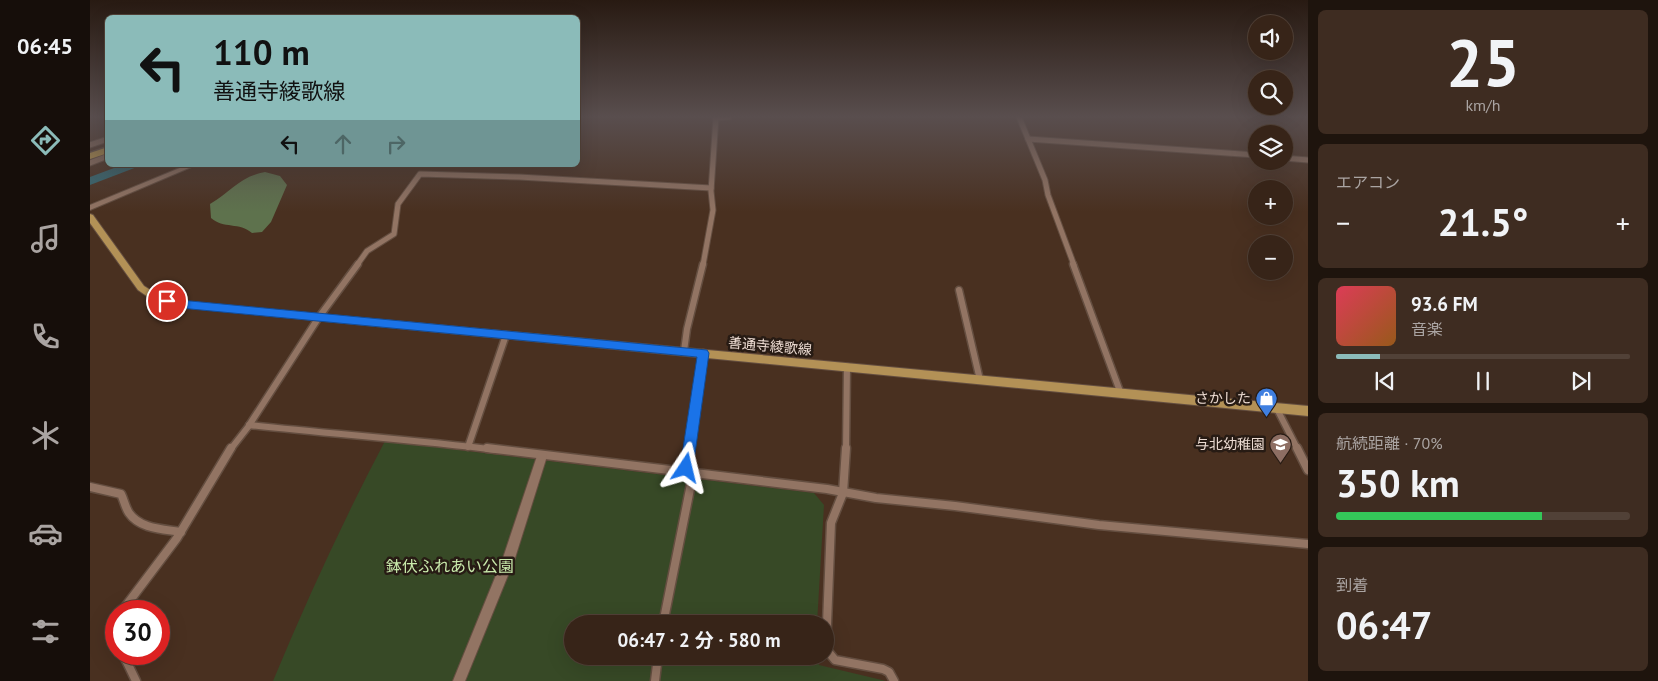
<!DOCTYPE html>
<html lang="ja">
<meta charset="utf-8">
<style>
:root{--surface:#372418;--page:#3e2c21;--text:#f1f3f6;--muted:#aaa4a2;--line:#514137;--accent:#8bbbb9}
body{margin:0;font-family:"PT Sans","Noto Sans JP",sans-serif;background:var(--page);color:var(--text);height:100vh;display:flex;flex-direction:column;font-size:19px;white-space:nowrap}
*{box-sizing:border-box;margin:0}
p{font-size:16px;color:var(--muted)}
.icon{flex:none;width:28px;height:28px;fill:none;stroke:currentColor;stroke-width:2;stroke-linecap:round;stroke-linejoin:round}
.map{position:relative;flex:1;overflow:hidden}
.drawer{display:flex;flex-direction:column;gap:10px;padding:10px;background:#1e140d;width:350px}
.drawer>*{flex:none}
.banner{position:absolute;left:15px;top:15px;width:475px;height:152px;border-radius:8px;box-shadow:0 5px 20px #0002,0 0 0 1px var(--line);background:#8bbbb9;color:#111;overflow:hidden}
.buttons{position:absolute;left:1158px;top:15px;display:grid;gap:10px}
.buttons a{display:grid;place-items:center;width:45px;height:45px;border-radius:50%;background:var(--surface);box-shadow:0 5px 20px #0002,0 0 0 1px var(--line);font-size:25px}
.speed{position:absolute;left:15px;top:600px;display:flex;gap:10px;font-size:25px;font-weight:700;text-align:center}
.speed>*{display:grid;place-content:center;width:65px;height:65px;border-radius:50%;background:var(--surface);box-shadow:0 5px 20px #0002,0 0 0 1px var(--line);line-height:1}
.speed .limit{border:8px solid #d22;background:#fff;color:#111}
.pin{position:absolute;display:grid;place-items:center;width:42px;height:42px;color:#fff;margin:-21px;border:2px solid #fff;border-radius:50%;box-shadow:0 1px 5px #0007}
.me{position:absolute;width:55px;margin:-28px;rotate:10deg;stroke-linejoin:round;filter:drop-shadow(0 0 4px #0008)}
.turn{display:flex;align-items:center;gap:18px;height:105px;padding:0 25px;font-size:22px}
.turn .icon{width:65px;height:65px;stroke-width:2.5}
.turn b{display:block;font-size:35px;line-height:42px}
.lanes{display:flex;align-items:center;height:48px;padding:0 25px;background:#0003;justify-content:center;gap:25px;direction:ltr}
.lanes .off{opacity:.35}
.big{font-size:38px;font-weight:700;line-height:1.1}
.drawer .card{flex:1;display:flex;flex-direction:column;justify-content:center;gap:8px;min-width:0;padding:0 18px;border-radius:8px;background:var(--page)}
.drawer .dial{align-items:center;gap:0}
.dial b{font-size:65px;line-height:1}
.song{display:flex;align-items:center;gap:15px}
.cover{width:60px;height:60px;border-radius:8px;background:linear-gradient(135deg,hsl(350 70% 55%),hsl(30 70% 35%))}
.played{height:5px;border-radius:2px;background:linear-gradient(90deg,var(--accent) 15%,var(--line) 15%)}
.keys{display:flex;justify-content:space-around;direction:ltr}
.heat{display:flex;justify-content:space-between;align-items:center;font-size:28px;direction:ltr}
.charge{height:8px;border-radius:4px;background:linear-gradient(90deg,#34c759 70%,var(--line) 0)}
.trip{position:absolute;left:474px;top:615px;width:270px;height:50px;border-radius:25px;background:var(--surface);box-shadow:0 5px 20px #0002,0 0 0 1px var(--line);font-weight:700;line-height:50px;text-align:center}
main{display:flex;flex:1;min-height:0}
.tab-bar{display:flex;flex-direction:column;width:90px;justify-content:space-around;align-items:center;background:#160e0a;color:var(--muted)}
.tab-bar .icon{width:35px;height:35px}
.tab-bar .active{color:var(--accent)}
.tab-bar b{font-size:22px;color:var(--text)}
.map>svg:first-child{display:block}
.green{fill:#374926}
.forest{fill:#5e724d}
.lines{fill:none;stroke-linecap:round;stroke-linejoin:round}
.river{fill:#316974;fill-rule:evenodd}
.street-far2-casing{stroke:#644e40;stroke-width:7}
.street-far1-casing{stroke:#644e40;stroke-width:9}
.street-casing{stroke:#644e40;stroke-width:11}
.secondary-casing{stroke:#644e40;stroke-width:2}
.primary-casing{stroke:#644e40;stroke-width:2}
.highway-casing{stroke:#644e40;stroke-width:3}
.street-far2{stroke:#927463;stroke-width:5}
.street-far1{stroke:#927463;stroke-width:6}
.street{stroke:#927463;stroke-width:8}
.secondary{fill:#927463;fill-rule:evenodd}
.primary{fill:#b39156;fill-rule:evenodd}
.highway{fill:#c9a44d;fill-rule:evenodd}
.route{fill:#1a73e8;stroke:#114b97}
.labels{text-anchor:middle;stroke-width:5;stroke-linejoin:round;paint-order:stroke}
.street-label{font-size:14px;fill:#ebdad1;stroke:#271b14}
.poi-label{font-size:14px;fill:#ebdad1;stroke:#271b14;text-anchor:end}
.near-park-label{font-size:16px;fill:#c9eaab;stroke:#271b14}
</style>
<main>
<nav class="tab-bar">
<b>06:45</b>
<svg class="icon active" aria-label="directions" viewBox="0 0 24 24"><path d="M12 3l9 9-9 9-9-9zM9 14v-3h6M13 9l2 2-2 2"/></svg>
<svg class="icon" aria-label="music" viewBox="0 0 24 24"><path d="M9 18V5l10-2v13"/><circle cx="6" cy="18" r="3"/><circle cx="16" cy="16" r="3"/></svg>
<svg class="icon" aria-label="phone" viewBox="0 0 24 24"><path d="M5 4h4l2 5-3 2q2 4 5 5l2-3 5 2v4C11 20 4 13 5 4z"/></svg>
<svg class="icon" aria-label="climate" viewBox="0 0 24 24"><path d="M12 3v18M4 7l16 10M4 17L20 7"/></svg>
<svg class="icon" aria-label="car" viewBox="0 0 24 24"><path d="M5 17H2v-5l4-1 3-4h7l3 4 3 1v5h-3M9 17h6M6 11h13"/><circle cx="7" cy="17" r="2"/><circle cx="17" cy="17" r="2"/></svg>
<svg class="icon" aria-label="filters" viewBox="0 0 24 24"><path d="M4 7h16M4 17h16"/><circle cx="9" cy="7" r="2"/><circle cx="15" cy="17" r="2"/></svg>
</nav>
<div class="map">
<svg width="1218" height="681" viewBox="0 0 1218 681">
<rect width="100%" height="100%" fill="#493020"/>
<path class="green" d="M295,441L724,493L734,505L727,624H482V656H726L729,665L796,681H183C217,599 254,519 295,441Z"/>
<path class="forest" d="M175,172L190,176L197,185L181,222L172,232L162,233C150,222 133,229 121,218L120,204C142,191 149,177 175,172Z"/>
<g class="lines">
<polygon class="river" points="32,165 49,165 47,167 0,185 0,177"/>
<defs>
<g id="street-far2">
<polyline points="929,117 955,180 958,195 984,265"/>
<polyline points="625,118 639,117"/>
<polyline points="938,139 1166,155"/>
<polyline points="0,145 18,139"/>
<polyline points="1194,158 1218,160"/>
<polyline points="0,163 18,156"/>
<polyline points="267,265 277,251 304,234 308,204 330,174 429,177 621,188"/>
<polyline points="613,265 623,210 621,191 626,117"/>
</g>
<g id="street-far1">
<polyline points="983,264 1031,394"/>
<polyline points="869,290 890,380"/>
<polyline points="594,351 597,329 613,264"/>
<polyline points="1187,409 1208,450"/>
<path d="M159,425C242,434 325,440 407,450"/>
<polyline points="378,447 416,335"/>
<polyline points="140,450 158,427 229,317 268,264"/>
<polyline points="599,450 613,353"/>
<polyline points="756,450 757,367"/>
</g>
<g id="street">
<polyline points="397,448 737,489 786,498 865,506 1009,525 1218,544"/>
<polyline points="599,448 596,468 602,473"/>
<polyline points="756,448 753,493 741,523 736,649 745,660 793,669 799,672 804,681"/>
<polyline points="1207,448 1218,470"/>
<path d="M0,487L31,494C34,500 35,507 39,513C50,529 73,529 91,532"/>
<polyline points="32,611 87,538 141,448"/>
<polyline points="26,619 26,634"/>
<polyline points="573,624 603,474"/>
<polyline points="33,654 46,681"/>
<polyline points="565,681 568,656"/>
</g>
<g id="secondary">
<polygon points="97,165 106,165 0,210 0,205"/>
<polygon points="452,452 456,453 457,456 425,558 375,681 363,681 413,558 448,453"/>
</g>
<polygon id="primary" points="0,214 3,215 54,286 67,294 90,301 1218,406 1218,416 90,307 61,299 48,290 0,223"/>
<polygon id="highway" points="15,148 18,148 18,153 0,159 0,153"/>
</defs>
<use href="#street-far2" class="street-far2-casing"/>
<use href="#street-far1" class="street-far1-casing"/>
<use href="#street" class="street-casing"/>
<use href="#secondary" class="secondary-casing"/>
<use href="#primary" class="primary-casing"/>
<use href="#highway" class="highway-casing"/>
<use href="#street-far2" class="street-far2"/>
<use href="#street-far1" class="street-far1"/>
<use href="#street" class="street"/>
<use href="#secondary" class="secondary"/>
<use href="#primary" class="primary"/>
<use href="#highway" class="highway"/>
</g>
<linearGradient id="sky" x2="0" y2="1"><stop stop-color="#281a12"/><stop offset="0.55" stop-color="#594e4e"/><stop offset="1" stop-color="#594e4e" stop-opacity="0"/></linearGradient>
<rect width="1218" height="212" fill="url(#sky)"/>
<polygon class="route" points="77,297 90,300 617,350 619,353 603,468 601,473 596,474 592,473 590,468 607,357 90,308 73,304 72,301"/>
<defs>
<symbol id="shop-pin" viewBox="-11 -11 22 30"><path d="M0 17L-7.5 6A9.5 9.5 0 1 1 7.5 6Z" fill="#3f7fe0" stroke="#271b14"/><path d="M-5-2.5h2.3a2.7 3.5 0 0 1 5.4 0H5L5.5 6h-11ZM-1.5-2.5h3a1.5 2.3 0 0 0-3 0Z" fill="#fff"/></symbol>
<symbol id="school-pin" viewBox="-11 -11 22 30"><path d="M0 17L-7.5 6A9.5 9.5 0 1 1 7.5 6Z" fill="#8d6e63" stroke="#271b14"/><path d="M0-5L7-2L0 1L-7-2ZM-4 1L0 2.5L4 1V4Q0 6-4 4Z" fill="#fff"/></symbol>
</defs>
<g fill-rule="evenodd">
<use href="#shop-pin" x="1164" y="386" width="25" height="34"/>
<use href="#school-pin" x="1178" y="432" width="25" height="34"/>
</g>
<g class="labels">
<g class="street-label">
<text transform="translate(680 346) rotate(5)" y="5">善通寺綾歌線</text>
</g>
<g class="poi-label">
<text x="1161" y="403">さかした</text>
<text x="1175" y="449">与北幼稚園</text>
</g>
<g class="near-park-label">
<text x="360" y="572">鉢伏ふれあい公園</text>
</g>
</g>
</svg>
<div class="buttons">
<a><svg class="icon" aria-label="sound" viewBox="0 0 24 24"><path d="M4 9h4l5-4v14l-5-4H4zM17 9q2 3 0 6"/></svg></a>
<a><svg class="icon" aria-label="search" viewBox="0 0 24 24"><circle cx="10" cy="10" r="6"/><path d="M15 15l6 6"/></svg></a>
<a><svg class="icon" aria-label="layers" viewBox="0 0 24 24"><path d="M12 4l9 5-9 5-9-5zM3 14l9 5 9-5"/></svg></a>
<a>+</a>
<a>−</a>
</div>
<div class="speed"><div class="limit">30</div></div>
<div class="pin" style="left:77px;top:301px;background:#d93025"><svg class="icon" aria-label="arrive" viewBox="0 0 24 24"><path d="M6 21V4h12l-3 4 3 4H6"/></svg></div>
<svg class="me" style="left:596px;top:468px" viewBox="-20 -20 40 40"><path d="M0-17L14 15 0 8-14 15z" fill="#1a73e8" stroke="#fff" stroke-width="4"/></svg>
<div class="trip">06:47 · 2 分 · 580 m</div>
<div class="banner">
<div class="turn"><svg class="icon" aria-label="left" viewBox="0 0 24 24"><path d="M17 20v-9H6M10 6l-5 5 5 5"/></svg><div><b>110 m</b>善通寺綾歌線</div></div>
<div class="lanes"><svg class="icon" aria-label="left" viewBox="0 0 24 24"><path d="M17 20v-9H6M10 6l-5 5 5 5"/></svg><svg class="icon off" aria-label="ahead" viewBox="0 0 24 24"><path d="M12 20V5M6 11l6-6 6 6"/></svg><svg class="icon off" aria-label="right" viewBox="0 0 24 24"><path d="M7 20v-9h11M14 6l5 5-5 5"/></svg></div>
</div>
</div>
<section class="drawer">
<div class="card dial"><b>25</b><p>km/h</p></div>
<div class="card"><p>エアコン</p>
<div class="heat"><a>−</a><b class="big">21.5°</b><a>+</a></div>
</div>
<div class="card">
<div class="song"><i class="cover"></i><div><b>93.6 FM</b><p>音楽</p></div></div>
<div class="played"></div>
<div class="keys"><svg class="icon" aria-label="previous" viewBox="0 0 24 24"><path d="M18 5L8 12l10 7zM5 5v14"/></svg><svg class="icon" aria-label="pause" viewBox="0 0 24 24"><path d="M8 5v14M16 5v14"/></svg><svg class="icon" aria-label="next" viewBox="0 0 24 24"><path d="M6 5l10 7-10 7zM19 5v14"/></svg></div>
</div>
<div class="card"><p>航続距離 · 70%</p><b class="big">350 km</b><div class="charge"></div></div>
<div class="card"><p>到着</p><b class="big">06:47</b></div>
</section>
</main>
